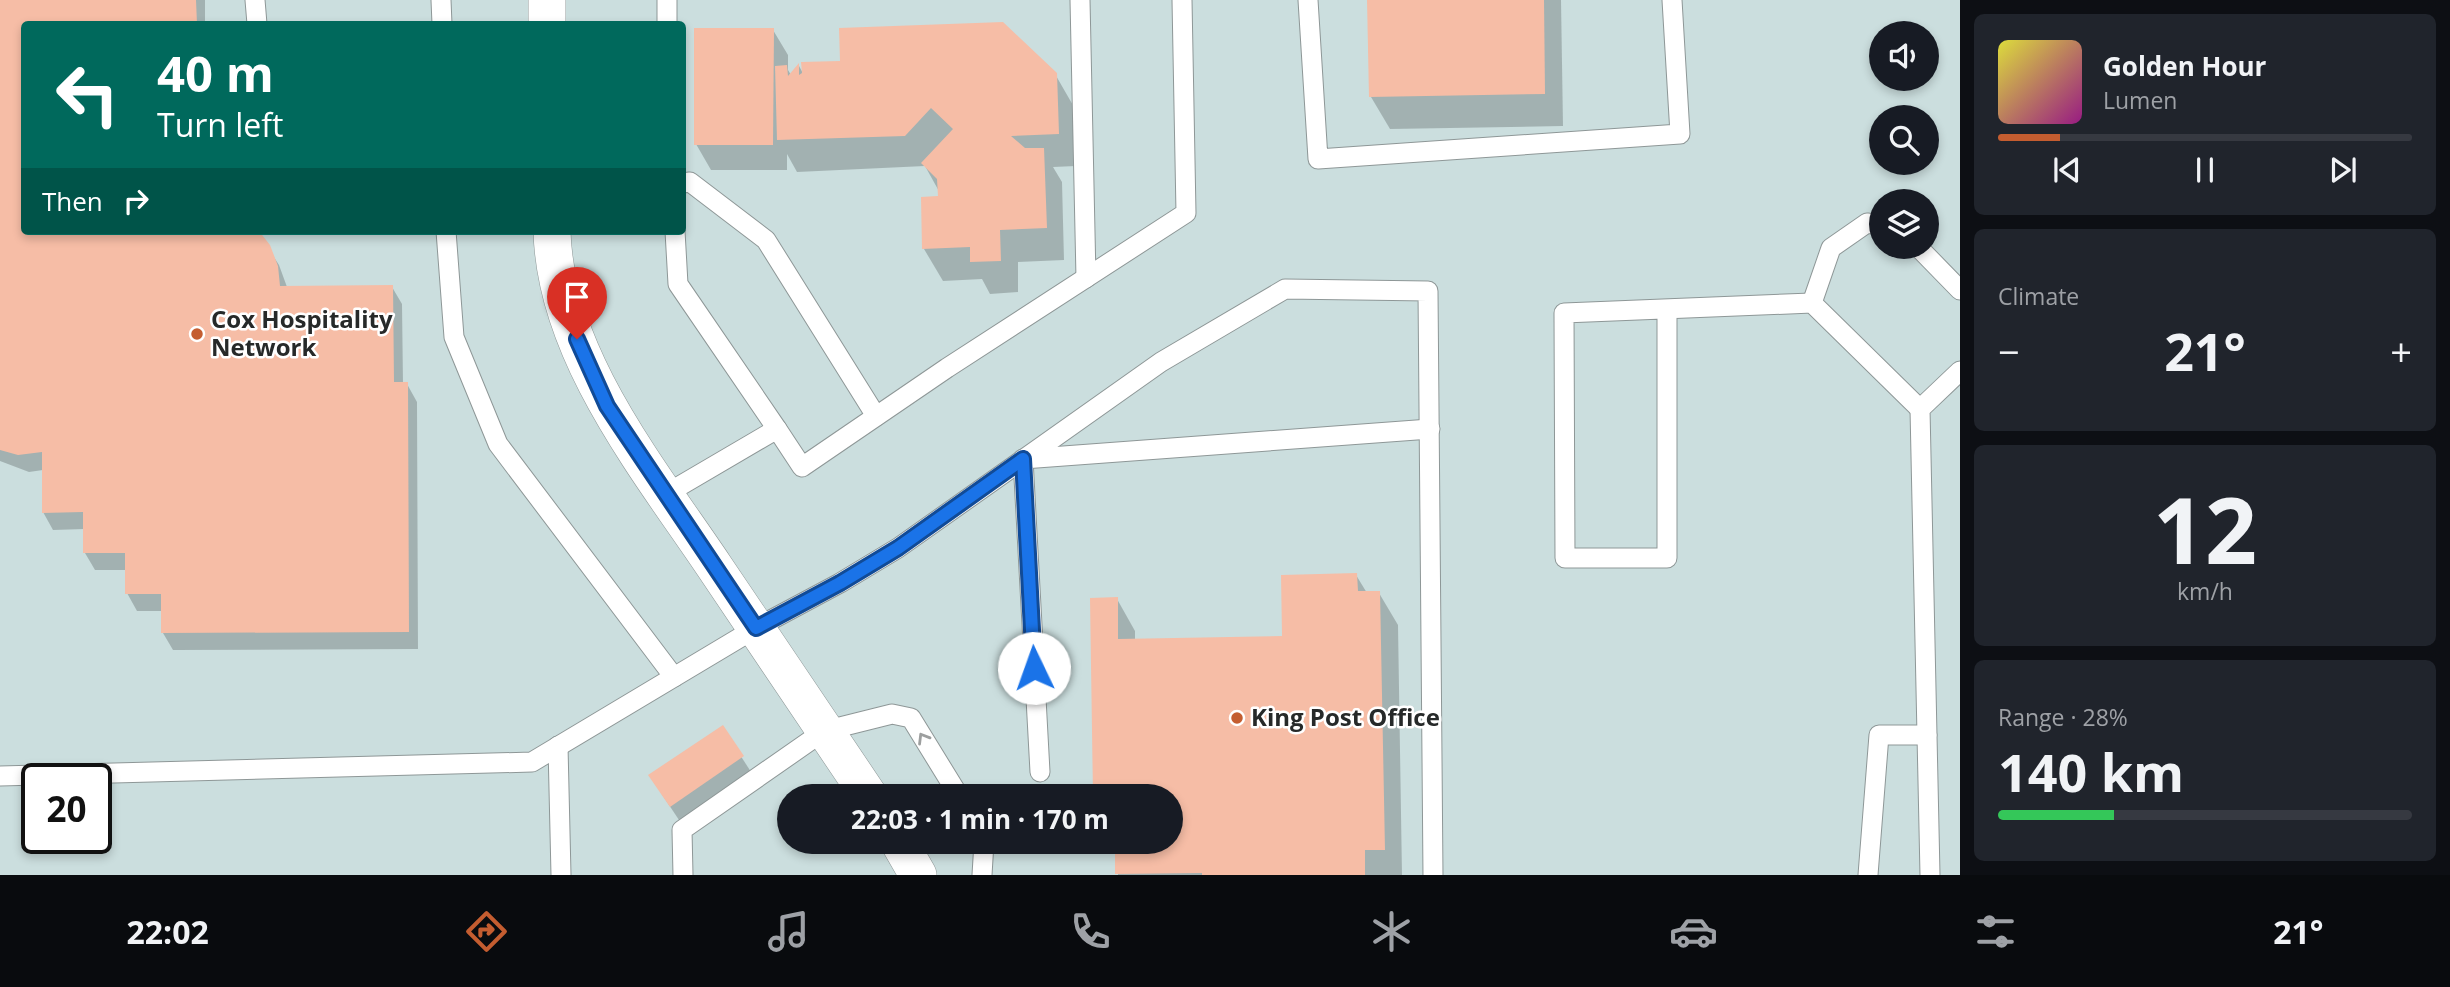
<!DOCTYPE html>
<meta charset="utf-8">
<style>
:root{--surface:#171b24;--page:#20242c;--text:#f1f3f6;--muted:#9ea1a6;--line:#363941;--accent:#c45d30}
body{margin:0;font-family:"Open Sans",sans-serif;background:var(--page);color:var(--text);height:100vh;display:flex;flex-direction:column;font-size:26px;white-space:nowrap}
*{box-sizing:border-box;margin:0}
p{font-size:23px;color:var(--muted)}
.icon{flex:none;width:38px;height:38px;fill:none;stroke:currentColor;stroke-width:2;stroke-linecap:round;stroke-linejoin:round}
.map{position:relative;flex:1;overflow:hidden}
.panel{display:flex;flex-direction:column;gap:14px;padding:14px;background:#0d0f14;width:490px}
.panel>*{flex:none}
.guide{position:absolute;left:21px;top:21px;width:665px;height:214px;border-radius:7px;box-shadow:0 4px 10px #0003;background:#00695c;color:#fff;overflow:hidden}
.controls{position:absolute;left:1869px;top:21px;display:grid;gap:14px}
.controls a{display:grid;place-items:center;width:70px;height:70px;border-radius:50%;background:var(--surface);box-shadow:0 4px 10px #0003;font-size:35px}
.speed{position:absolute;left:21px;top:763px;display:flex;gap:14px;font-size:35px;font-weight:700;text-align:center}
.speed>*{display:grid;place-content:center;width:91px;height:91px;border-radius:50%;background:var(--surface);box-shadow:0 4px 10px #0003;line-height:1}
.speed .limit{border:4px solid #111;border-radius:10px;background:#fff;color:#111}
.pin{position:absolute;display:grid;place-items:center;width:60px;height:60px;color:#fff;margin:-72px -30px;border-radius:50% 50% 50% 0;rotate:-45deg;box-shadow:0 0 7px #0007}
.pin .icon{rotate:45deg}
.me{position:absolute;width:77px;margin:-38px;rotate:357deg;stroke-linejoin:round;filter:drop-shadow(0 0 5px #0008)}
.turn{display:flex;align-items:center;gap:24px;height:147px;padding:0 21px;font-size:32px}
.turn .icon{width:91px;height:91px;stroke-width:2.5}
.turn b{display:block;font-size:49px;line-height:60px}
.then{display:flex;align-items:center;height:66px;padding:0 21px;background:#0003;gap:14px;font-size:26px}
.big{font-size:52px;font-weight:700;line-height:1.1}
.panel .tile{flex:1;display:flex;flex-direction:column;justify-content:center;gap:10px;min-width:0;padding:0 24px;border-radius:10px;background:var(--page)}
.panel .dial{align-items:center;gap:0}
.dial b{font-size:91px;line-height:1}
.song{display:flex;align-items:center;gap:21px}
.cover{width:84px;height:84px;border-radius:10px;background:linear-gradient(135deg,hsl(60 70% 55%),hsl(310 70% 35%))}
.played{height:7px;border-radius:4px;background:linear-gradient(90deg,var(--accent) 15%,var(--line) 15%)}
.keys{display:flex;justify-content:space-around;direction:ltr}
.heat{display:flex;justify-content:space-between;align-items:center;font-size:38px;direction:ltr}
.charge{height:10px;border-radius:5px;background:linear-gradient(90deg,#34c759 28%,var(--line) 0)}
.trip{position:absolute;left:777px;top:784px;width:406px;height:70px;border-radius:35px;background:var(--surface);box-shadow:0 4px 10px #0003;font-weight:700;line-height:70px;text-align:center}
.tabs{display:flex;height:112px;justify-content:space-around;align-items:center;background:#090b0e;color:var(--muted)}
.tabs .icon{width:49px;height:49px}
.tabs .active{color:var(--accent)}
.tabs b{font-size:32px;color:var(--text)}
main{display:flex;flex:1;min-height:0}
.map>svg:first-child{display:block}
.built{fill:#cbdede;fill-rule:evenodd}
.shadow{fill:#0003}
.building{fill:#f6bda6}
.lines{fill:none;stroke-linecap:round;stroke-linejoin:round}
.service-casing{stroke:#8e9797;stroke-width:21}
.minor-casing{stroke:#8e9797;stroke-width:38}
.service{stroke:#fff;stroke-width:19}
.minor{stroke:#fff;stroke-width:37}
.oneway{stroke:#9d9f9f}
.route-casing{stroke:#114b97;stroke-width:18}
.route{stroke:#1a73e8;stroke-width:12}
.poi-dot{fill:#c45d30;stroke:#fff;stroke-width:2.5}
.labels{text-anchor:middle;stroke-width:5;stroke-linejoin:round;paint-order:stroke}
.poi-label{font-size:24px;font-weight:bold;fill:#262929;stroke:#fff;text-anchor:start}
</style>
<main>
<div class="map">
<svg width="1960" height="875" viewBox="0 0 1960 875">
<rect width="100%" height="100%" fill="#e1ebeb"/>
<path class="built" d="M0,0H1960V875H0ZM24,24H682V231H24ZM1881,33H1927V79H1881ZM1881,117H1927V163H1881ZM1881,201H1927V247H1881ZM37,779H96V838H37ZM789,796H1171V842H789Z"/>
<g class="shadow">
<polygon points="0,0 205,0 205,24 24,24 24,231 257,231 279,265 287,287 392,287 402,304 403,384 407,384 417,402 418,649 173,650 163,633 163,611 137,611 127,593 127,570 95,570 85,553 85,529 53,530 43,512 43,470 29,472 0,461"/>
<polygon points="1369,0 1561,0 1563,126 1390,129 1371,97"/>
<polygon points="773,30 788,55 788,70 791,75 799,66 804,75 1055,74 1074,107 1076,166 1053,167 1062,182 1064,260 1018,262 1018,292 990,294 982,279 943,281 924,249 940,198 940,193 925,166 797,172 787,154 787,170 711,170 696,144"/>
<polygon points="1356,575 1367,593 1379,593 1398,625 1402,875 1118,875 1117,850 1114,850 1109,842 1171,842 1171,796 1095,796 1092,599 1117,599 1135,631 1135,640 1284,638"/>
<polygon points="722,727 753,775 681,823 661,793"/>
</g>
<g class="building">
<polygon points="0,0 196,0 197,24 24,24 24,231 259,231 270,245 278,266 280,286 393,285 394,382 408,382 409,632 161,633 161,594 125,594 125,553 83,553 83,512 42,513 42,452 18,455 0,450"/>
<polygon points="1367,0 1544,0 1545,94 1369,97"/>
<polygon points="1003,22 1057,73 1059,134 1011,136 1025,148 1044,148 1047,228 1000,230 1001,261 970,262 970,247 922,249 921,197 938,196 937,179 921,163 953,129 931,108 905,136 777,140 775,66 787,65 788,76 799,63 799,75 802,73 801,62 840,61 839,28"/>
<polygon points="694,28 774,28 773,145 694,145"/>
<polygon points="1357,573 1358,591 1380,591 1385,850 1365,850 1365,875 1202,875 1202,873 1115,874 1115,842 1171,842 1171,796 1093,796 1090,598 1118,597 1118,639 1282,636 1281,575"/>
<polygon points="723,725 744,756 670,807 648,775"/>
</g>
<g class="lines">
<defs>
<g id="service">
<polyline points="255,0 257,24"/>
<polyline points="441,0 442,24"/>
<polyline points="667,0 667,24"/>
<polyline points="1080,0 1086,278"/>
<polyline points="1308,0 1318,159 1680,134 1672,0"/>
<polyline points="682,183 690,182 766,240 876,416"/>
<polyline points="446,231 454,337 498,444 674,677"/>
<polyline points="675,231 678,284 777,429"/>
<polyline points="1918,247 1960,290"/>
<polyline points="1812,303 1831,248 1867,223 1881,225"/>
<polyline points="1667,309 1667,558 1565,558 1564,313 1812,303 1920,409"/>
<polyline points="666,494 777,429 802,467 947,368 1186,213 1182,0"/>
<polyline points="558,746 561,875"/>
<polyline points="1040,772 1023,459 1430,429"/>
<polyline points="0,776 532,762 756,628 840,583 898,548 1161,362 1285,289 1428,291 1433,875"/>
<polyline points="683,875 682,830 824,731 892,714 911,718 959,796"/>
<polyline points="982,875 984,842"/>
<polyline points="1868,875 1879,735 1927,735"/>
<polyline points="1930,875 1920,409 1960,371"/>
</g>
<g id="minor">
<polyline points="547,0 547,24"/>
<path d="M552,231C555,354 648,468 714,566C766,643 817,720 869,796"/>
<polyline points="899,842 918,875"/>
</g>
</defs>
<use href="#service" class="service-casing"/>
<use href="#minor" class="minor-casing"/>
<use href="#service" class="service"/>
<use href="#minor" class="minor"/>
</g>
<defs><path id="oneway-chevron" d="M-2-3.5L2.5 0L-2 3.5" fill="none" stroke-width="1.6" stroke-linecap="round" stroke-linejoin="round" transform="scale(1.75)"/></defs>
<use class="oneway" href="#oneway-chevron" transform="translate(923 738) rotate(-121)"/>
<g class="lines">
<defs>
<polyline id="route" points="577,339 607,406 756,628 840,583 898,548 1023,459 1034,668"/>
</defs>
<use href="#route" class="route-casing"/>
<use href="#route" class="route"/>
</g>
<g class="poi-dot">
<circle cx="197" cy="334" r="7"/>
<circle cx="1237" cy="718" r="7"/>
</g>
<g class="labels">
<g class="poi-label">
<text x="211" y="328">Cox Hospitality<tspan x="211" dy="28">Network</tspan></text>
<text x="1251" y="726">King Post Office</text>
</g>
</g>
</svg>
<div class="controls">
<a><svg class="icon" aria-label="sound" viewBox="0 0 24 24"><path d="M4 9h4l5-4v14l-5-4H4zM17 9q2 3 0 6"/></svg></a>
<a><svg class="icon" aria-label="search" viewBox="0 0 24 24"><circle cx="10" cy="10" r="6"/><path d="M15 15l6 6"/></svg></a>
<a><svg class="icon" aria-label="layers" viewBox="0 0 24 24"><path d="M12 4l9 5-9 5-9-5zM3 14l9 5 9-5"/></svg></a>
</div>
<div class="speed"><div class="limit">20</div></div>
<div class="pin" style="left:577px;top:339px;background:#d93025"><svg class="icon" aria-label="arrive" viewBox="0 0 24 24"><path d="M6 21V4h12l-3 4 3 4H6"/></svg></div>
<svg class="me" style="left:1034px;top:668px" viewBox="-20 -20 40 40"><circle r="19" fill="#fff"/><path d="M0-13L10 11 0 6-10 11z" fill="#1a73e8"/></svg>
<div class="trip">22:03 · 1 min · 170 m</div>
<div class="guide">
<div class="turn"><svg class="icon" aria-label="left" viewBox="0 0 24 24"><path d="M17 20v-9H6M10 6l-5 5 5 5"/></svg><div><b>40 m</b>Turn left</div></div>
<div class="then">Then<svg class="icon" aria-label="right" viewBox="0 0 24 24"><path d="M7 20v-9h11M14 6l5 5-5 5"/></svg></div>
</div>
</div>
<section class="panel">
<div class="tile">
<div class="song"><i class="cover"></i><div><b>Golden Hour</b><p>Lumen</p></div></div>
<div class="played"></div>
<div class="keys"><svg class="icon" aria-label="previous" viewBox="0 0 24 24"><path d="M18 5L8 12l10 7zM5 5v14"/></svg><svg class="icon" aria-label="pause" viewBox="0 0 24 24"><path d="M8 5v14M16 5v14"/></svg><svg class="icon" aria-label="next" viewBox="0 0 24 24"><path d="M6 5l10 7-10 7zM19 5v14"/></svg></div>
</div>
<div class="tile"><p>Climate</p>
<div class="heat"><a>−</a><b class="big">21°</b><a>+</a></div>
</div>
<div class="tile dial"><b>12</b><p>km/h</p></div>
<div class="tile"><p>Range · 28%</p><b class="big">140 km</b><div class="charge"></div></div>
</section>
</main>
<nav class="tabs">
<b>22:02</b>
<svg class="icon active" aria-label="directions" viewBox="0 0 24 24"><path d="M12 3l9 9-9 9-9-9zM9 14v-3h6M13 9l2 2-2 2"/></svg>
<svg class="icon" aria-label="music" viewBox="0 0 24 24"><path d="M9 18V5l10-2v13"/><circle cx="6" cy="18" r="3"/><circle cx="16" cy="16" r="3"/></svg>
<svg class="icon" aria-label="phone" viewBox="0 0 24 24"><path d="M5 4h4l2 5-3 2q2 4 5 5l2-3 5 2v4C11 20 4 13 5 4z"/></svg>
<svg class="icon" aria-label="climate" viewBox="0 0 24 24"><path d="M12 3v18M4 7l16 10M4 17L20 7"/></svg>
<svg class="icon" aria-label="car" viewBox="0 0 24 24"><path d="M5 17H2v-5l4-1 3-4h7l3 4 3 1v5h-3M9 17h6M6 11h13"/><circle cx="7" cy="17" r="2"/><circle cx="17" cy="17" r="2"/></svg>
<svg class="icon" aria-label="filters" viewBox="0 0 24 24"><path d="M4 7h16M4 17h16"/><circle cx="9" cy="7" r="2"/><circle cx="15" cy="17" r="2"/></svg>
<b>21°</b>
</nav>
